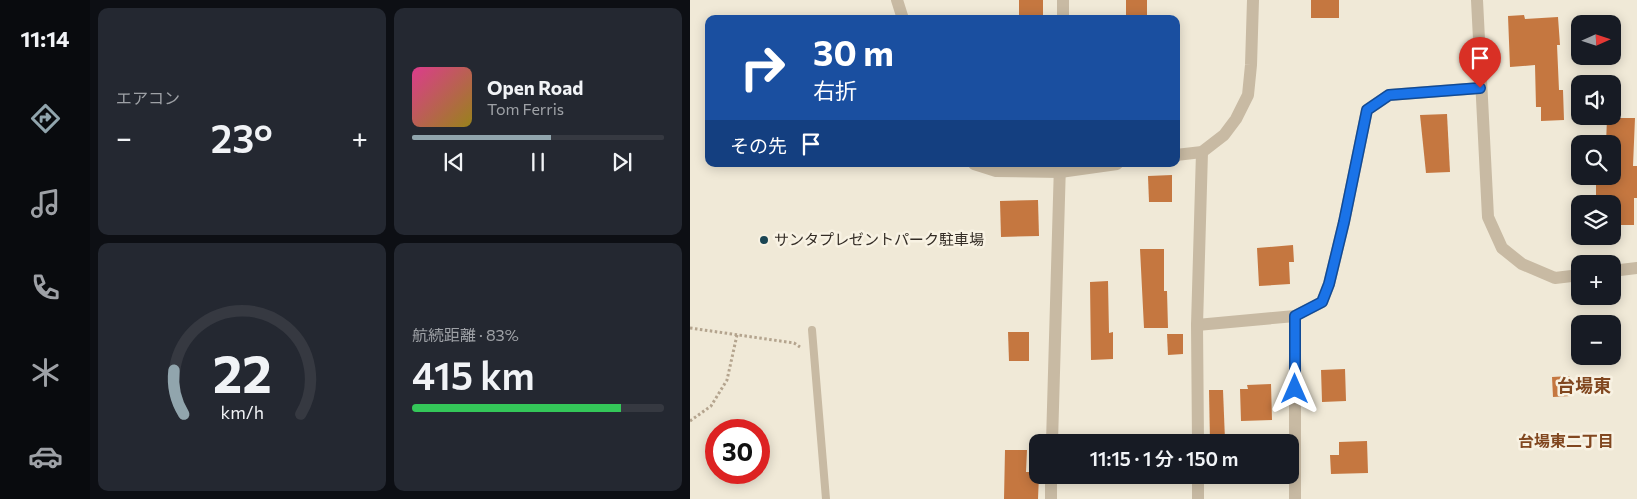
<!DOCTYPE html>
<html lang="ja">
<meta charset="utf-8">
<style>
:root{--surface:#171b24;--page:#242831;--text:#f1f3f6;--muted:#9ea1a6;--line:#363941;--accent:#91a5ad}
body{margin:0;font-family:Commissioner,"Noto Sans JP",sans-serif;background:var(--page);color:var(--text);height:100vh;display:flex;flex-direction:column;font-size:19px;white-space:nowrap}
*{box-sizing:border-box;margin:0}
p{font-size:16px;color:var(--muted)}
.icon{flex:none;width:28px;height:28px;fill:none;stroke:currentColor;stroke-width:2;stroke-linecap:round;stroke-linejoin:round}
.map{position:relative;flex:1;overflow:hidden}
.details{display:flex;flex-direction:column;gap:8px;padding:8px;background:#0d0f14;width:600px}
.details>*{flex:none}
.hud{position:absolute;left:15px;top:15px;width:475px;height:152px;border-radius:10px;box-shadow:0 2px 12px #0003;background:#1a4fa0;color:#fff;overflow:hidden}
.needle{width:32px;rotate:87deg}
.tools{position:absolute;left:881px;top:15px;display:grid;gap:10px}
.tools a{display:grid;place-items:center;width:50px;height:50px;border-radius:10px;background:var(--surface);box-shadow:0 2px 12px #0003;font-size:25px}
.speed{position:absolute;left:15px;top:419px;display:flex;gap:10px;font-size:25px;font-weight:700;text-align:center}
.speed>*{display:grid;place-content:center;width:65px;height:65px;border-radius:50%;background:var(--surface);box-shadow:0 2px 12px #0003;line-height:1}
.speed .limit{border:8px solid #d22;background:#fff;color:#111}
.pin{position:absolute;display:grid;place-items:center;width:42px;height:42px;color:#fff;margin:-51px -21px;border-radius:50% 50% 50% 0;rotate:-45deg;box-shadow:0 0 5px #0007}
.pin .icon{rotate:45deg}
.me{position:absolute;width:55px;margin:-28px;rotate:0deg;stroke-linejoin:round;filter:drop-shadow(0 0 4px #0008)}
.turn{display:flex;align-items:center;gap:18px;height:105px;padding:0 25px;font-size:22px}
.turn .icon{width:65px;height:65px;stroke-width:2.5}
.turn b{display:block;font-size:35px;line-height:42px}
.then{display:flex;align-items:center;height:48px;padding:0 25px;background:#0003;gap:10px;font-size:19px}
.big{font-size:38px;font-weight:600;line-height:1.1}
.details .card{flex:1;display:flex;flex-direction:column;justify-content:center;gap:8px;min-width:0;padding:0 18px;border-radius:10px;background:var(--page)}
.details .dial{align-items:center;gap:0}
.dial svg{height:130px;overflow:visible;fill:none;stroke:var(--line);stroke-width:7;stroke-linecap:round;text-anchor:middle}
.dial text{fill:var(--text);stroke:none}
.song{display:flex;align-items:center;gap:15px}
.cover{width:60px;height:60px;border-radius:8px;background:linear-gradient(135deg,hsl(330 70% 55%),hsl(50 70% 35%))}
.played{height:5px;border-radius:2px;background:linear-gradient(90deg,var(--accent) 55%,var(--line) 55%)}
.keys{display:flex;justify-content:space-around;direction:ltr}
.heat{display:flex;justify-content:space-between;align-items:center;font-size:28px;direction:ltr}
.charge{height:8px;border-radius:4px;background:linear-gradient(90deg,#34c759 83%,var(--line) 0)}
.details .tiles{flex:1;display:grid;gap:8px;grid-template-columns:repeat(2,1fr)}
.trip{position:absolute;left:339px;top:434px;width:270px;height:50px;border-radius:10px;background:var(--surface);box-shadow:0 2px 12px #0003;font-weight:600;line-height:50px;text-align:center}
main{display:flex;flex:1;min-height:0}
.menu{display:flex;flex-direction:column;width:90px;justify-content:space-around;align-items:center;background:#090b0e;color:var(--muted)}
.menu .icon{width:35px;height:35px}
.menu .current{color:var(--accent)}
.menu b{font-size:22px;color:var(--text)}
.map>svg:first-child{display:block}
.building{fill:#c57740}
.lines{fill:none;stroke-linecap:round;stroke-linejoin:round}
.path{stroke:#b4a48e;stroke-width:3;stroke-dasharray:2.5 2.5;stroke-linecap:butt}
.service{stroke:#c8baa3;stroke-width:8}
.minor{stroke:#c8baa3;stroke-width:12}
.tertiary{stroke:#c8baa3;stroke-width:12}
.route-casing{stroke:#114b97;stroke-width:12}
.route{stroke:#1a73e8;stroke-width:9}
.poi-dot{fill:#1b4654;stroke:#f8f2e3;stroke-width:2}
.labels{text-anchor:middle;stroke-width:5;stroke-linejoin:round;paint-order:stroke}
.poi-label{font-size:15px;fill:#332c25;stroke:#f8f2e3;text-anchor:start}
.neighbourhood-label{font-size:16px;font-weight:bold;fill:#81471f;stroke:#f8f2e3}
.quarter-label{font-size:18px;font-weight:bold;fill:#81471f;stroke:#f8f2e3}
</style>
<main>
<nav class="menu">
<b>11:14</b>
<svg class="icon current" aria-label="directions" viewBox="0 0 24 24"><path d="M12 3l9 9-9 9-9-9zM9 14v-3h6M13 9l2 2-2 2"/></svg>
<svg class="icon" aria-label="music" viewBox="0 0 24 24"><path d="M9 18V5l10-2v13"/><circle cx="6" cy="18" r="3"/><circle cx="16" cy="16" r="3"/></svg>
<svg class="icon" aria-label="phone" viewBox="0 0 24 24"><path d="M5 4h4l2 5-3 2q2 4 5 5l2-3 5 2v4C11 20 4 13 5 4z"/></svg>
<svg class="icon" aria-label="climate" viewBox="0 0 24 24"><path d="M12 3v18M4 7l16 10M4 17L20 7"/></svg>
<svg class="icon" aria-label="car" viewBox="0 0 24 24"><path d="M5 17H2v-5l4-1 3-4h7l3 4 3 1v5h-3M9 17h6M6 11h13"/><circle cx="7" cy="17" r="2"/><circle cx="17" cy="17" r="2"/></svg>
</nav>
<section class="details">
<div class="tiles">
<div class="card"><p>エアコン</p>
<div class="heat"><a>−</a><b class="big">23°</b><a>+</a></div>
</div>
<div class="card">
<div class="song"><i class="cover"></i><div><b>Open Road</b><p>Tom Ferris</p></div></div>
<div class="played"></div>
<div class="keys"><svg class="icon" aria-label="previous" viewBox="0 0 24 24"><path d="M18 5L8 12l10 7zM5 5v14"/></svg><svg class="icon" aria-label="pause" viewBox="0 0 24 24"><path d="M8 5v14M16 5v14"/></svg><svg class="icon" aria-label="next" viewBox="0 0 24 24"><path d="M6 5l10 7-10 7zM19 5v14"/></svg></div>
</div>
<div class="card dial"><svg viewBox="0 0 100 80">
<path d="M14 69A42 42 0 1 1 86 69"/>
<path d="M14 69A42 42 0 0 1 8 42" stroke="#91a5ad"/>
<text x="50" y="56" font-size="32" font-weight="700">22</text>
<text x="50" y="72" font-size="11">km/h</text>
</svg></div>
<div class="card"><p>航続距離 · 83%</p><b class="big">415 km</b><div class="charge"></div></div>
</div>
</section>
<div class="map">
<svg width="947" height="499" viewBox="0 0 947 499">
<rect width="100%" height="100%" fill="#f0e9d7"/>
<g class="building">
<polygon points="329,0 353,0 353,18 329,19"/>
<rect x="436" y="0" width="21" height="19"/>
<rect x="621" y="0" width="28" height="18"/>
<polygon points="834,15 835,19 868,17 870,45 867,45 869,90 873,90 874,120 851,121 851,107 846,107 845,65 820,67 818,16"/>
<polygon points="757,114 760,172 736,173 730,115"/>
<polygon points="917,118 945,118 943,166 947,166 947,198 944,198 944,225 922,225 922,204 906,204 906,176 922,176 922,144 916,144"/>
<polygon points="482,175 482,202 459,202 458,176"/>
<polygon points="348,200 349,236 311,237 310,201"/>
<polygon points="603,245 604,262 599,262 600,284 569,286 567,248"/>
<polygon points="450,249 474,249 474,291 477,291 478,328 454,328"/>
<polygon points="418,281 419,333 423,332 423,359 401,360 400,282"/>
<polygon points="318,332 339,332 339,361 319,361"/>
<polygon points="477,334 493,334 493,354 478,355"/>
<polygon points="655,369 656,401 632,402 631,370"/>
<polygon points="880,376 881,396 863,397 862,377"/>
<polygon points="581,384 582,420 551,421 550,389 558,389 557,385"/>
<polygon points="519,390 533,390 535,440 520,441"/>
<polygon points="677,441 678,473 641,474 640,455 649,455 649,442"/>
<polygon points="315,450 337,450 336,472 348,472 349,475 348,499 314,499"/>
</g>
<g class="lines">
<g class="path">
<polyline points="0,328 104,343 110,347"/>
<polyline points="0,421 21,406 37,380 47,335"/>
</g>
<polyline class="service" points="122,330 136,499"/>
<g class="minor">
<polyline points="207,0 213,19"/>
<polyline points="373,19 373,0"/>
<polyline points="284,164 306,171 370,172"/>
<polyline points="605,316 605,499"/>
<polyline points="507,325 605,316 632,302 639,284 654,222 677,110 699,95 790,88"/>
<polyline points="362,442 370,164"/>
<polyline points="508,442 507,325 512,152"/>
<polyline points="508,475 508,499"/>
<polyline points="361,499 361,475"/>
</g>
<g class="tertiary">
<polyline points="787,0 798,217 812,248 832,264 865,278 890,275"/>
<polyline points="486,155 512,152 534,135 546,119 558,95 561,65 563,0"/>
<polyline points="370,172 427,164"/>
<polyline points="922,271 947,268"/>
</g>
</g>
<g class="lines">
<defs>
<polyline id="route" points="605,389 605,316 632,302 639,284 654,222 677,110 699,95 790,88"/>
</defs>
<use href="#route" class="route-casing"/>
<use href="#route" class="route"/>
</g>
<circle class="poi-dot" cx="74" cy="240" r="5"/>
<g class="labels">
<g class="poi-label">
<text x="84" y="245">サンタプレゼントパーク駐車場</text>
</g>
<g class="neighbourhood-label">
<text x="876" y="447">台場東二丁目</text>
</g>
<g class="quarter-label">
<text x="894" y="392">台場東</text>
</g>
</g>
</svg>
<div class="tools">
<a><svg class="needle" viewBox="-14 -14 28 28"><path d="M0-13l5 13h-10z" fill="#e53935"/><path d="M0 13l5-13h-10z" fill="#9ea1a6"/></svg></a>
<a><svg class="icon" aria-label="sound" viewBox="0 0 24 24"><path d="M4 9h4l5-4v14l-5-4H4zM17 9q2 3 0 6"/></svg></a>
<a><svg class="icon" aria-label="search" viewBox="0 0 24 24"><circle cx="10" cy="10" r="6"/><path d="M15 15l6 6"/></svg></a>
<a><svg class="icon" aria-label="layers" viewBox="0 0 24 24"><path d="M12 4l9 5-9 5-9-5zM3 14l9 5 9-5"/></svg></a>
<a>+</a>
<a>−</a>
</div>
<div class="speed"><div class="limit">30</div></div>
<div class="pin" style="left:790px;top:88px;background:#d93025"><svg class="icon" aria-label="arrive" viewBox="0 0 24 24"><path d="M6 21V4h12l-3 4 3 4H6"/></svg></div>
<svg class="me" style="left:605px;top:389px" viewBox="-20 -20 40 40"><path d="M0-17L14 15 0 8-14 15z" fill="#1a73e8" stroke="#fff" stroke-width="4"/></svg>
<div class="trip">11:15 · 1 分 · 150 m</div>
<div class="hud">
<div class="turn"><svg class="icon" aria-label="right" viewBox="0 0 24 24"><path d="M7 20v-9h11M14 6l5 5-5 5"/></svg><div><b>30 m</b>右折</div></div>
<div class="then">その先<svg class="icon" aria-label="arrive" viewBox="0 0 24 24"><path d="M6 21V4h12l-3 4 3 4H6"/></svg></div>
</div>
</div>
</main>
